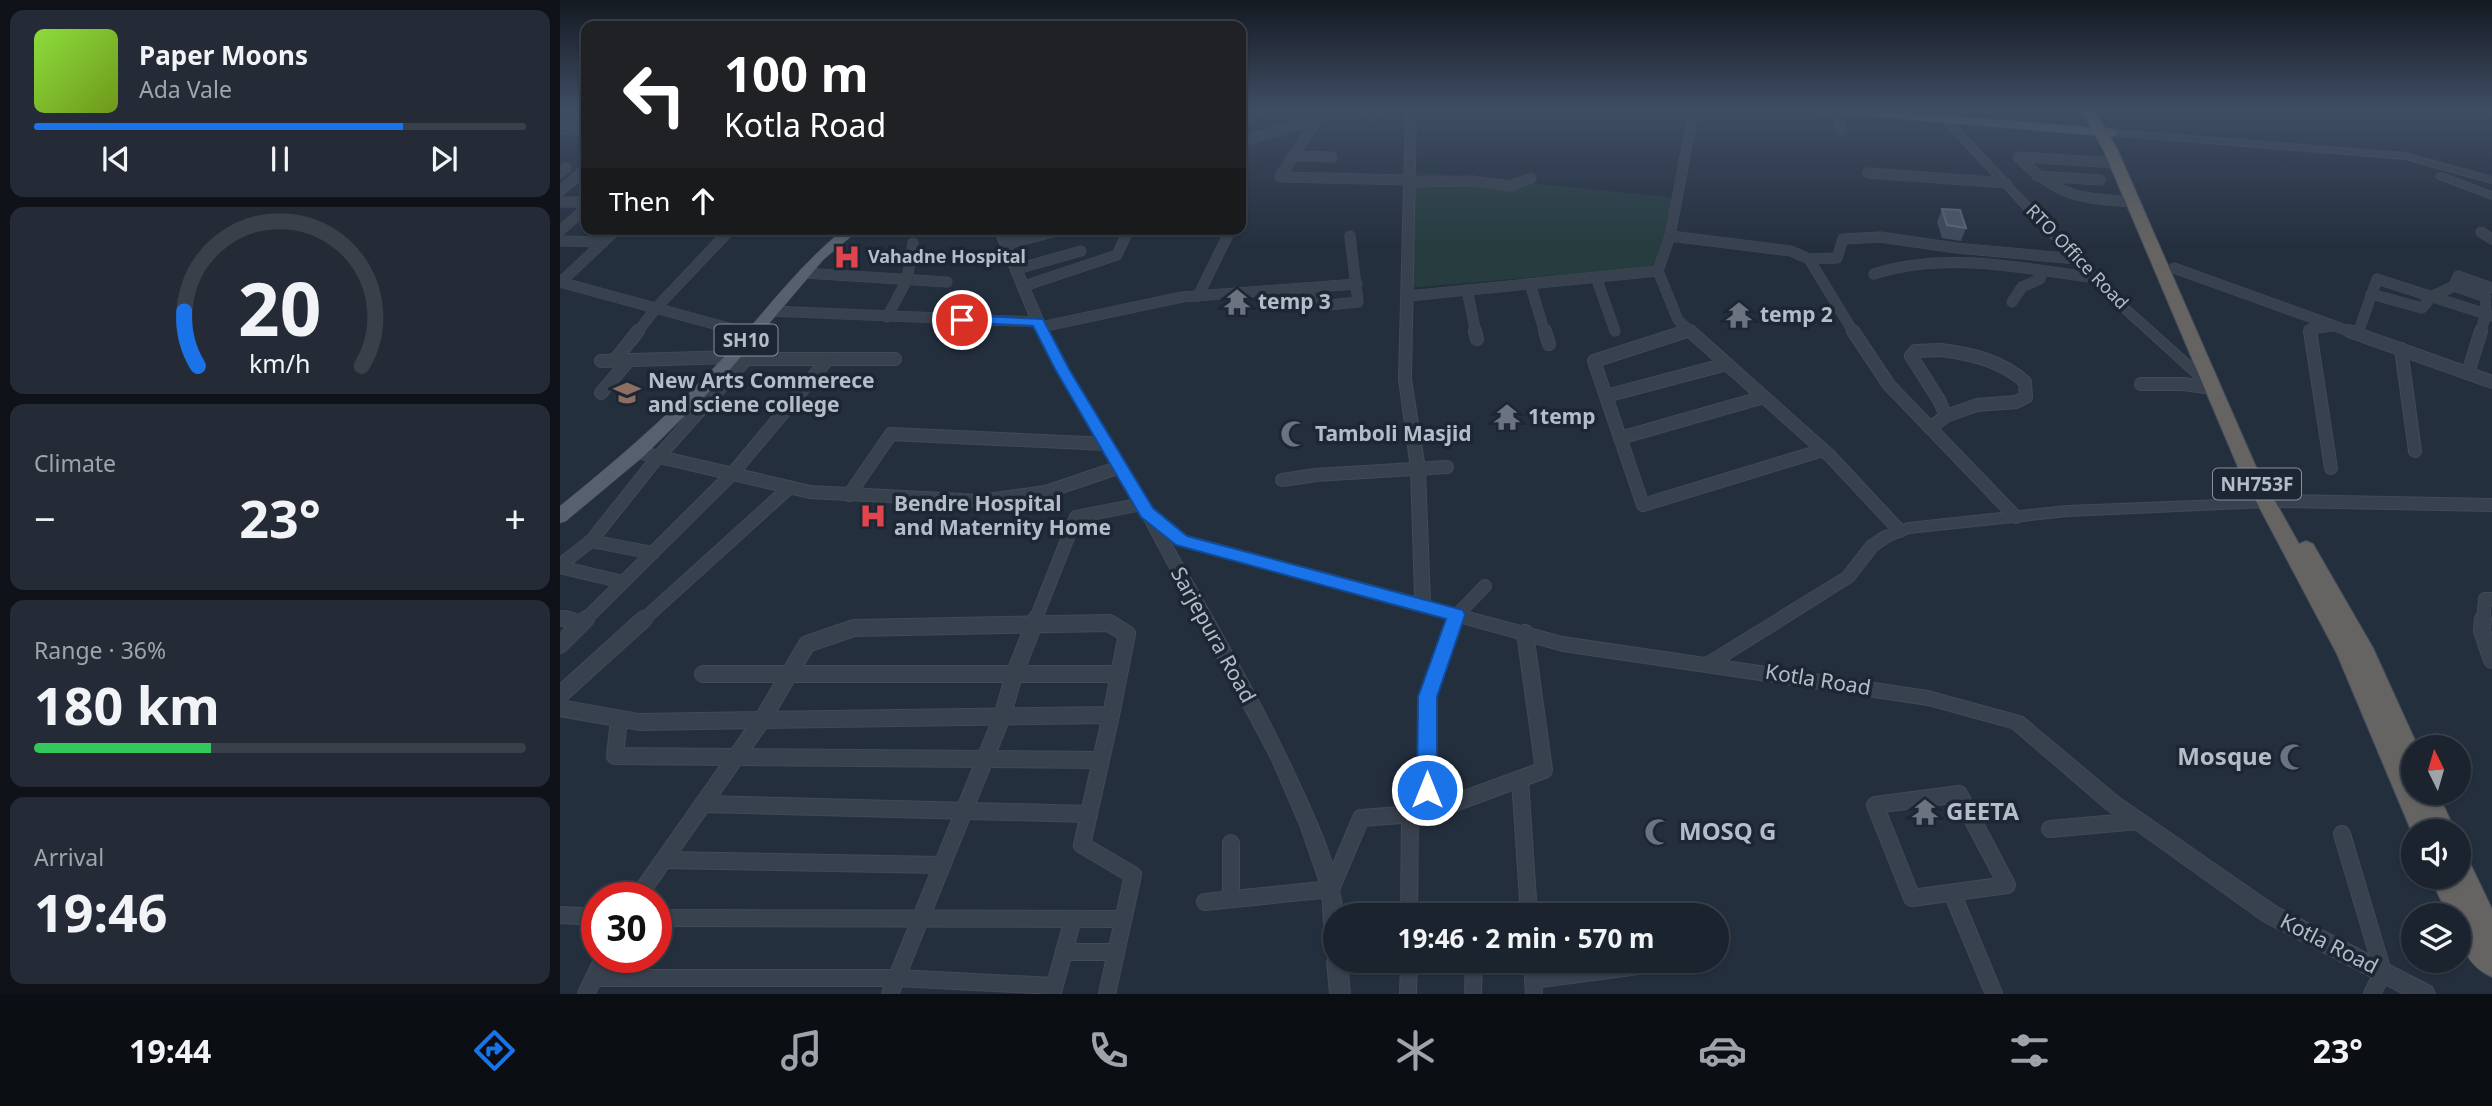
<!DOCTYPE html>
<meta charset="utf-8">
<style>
:root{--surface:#1b232e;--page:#242b36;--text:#f1f3f6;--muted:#a0a4aa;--line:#39404a;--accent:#1a73e8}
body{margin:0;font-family:"Noto Sans",sans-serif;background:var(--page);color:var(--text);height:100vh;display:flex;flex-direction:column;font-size:26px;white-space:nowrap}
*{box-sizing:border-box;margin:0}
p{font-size:23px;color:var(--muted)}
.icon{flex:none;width:38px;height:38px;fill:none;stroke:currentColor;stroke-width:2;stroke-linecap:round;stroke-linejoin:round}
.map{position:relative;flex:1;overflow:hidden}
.panel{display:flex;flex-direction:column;gap:10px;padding:10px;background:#0f1319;width:560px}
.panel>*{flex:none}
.banner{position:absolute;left:21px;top:21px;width:665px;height:214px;border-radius:14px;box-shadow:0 2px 5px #0004,0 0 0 2px var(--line);background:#202124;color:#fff;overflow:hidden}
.needle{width:46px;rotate:355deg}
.buttons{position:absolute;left:1841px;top:735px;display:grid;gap:14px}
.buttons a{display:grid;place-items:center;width:70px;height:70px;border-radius:50%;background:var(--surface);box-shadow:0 2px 5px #0004,0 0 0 2px var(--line);font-size:35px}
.speed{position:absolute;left:21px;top:882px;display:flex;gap:14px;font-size:35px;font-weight:700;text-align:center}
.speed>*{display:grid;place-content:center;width:91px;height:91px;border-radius:50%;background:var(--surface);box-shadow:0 2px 5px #0004,0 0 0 2px var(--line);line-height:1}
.speed .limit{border:10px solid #d22;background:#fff;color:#111}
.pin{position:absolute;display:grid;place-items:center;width:60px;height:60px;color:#fff;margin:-30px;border:4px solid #fff;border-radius:50%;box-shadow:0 2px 7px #0007}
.me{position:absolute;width:77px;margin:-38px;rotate:0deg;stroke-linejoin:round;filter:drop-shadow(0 0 5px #0008)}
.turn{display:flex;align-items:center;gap:24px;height:147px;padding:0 28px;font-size:32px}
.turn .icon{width:91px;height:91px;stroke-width:2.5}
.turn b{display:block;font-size:49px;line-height:60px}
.then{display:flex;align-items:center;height:66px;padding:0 28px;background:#0003;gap:14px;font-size:26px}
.big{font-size:52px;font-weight:700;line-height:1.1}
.panel .widget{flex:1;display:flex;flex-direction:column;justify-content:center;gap:10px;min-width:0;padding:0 24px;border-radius:14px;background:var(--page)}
.panel .dial{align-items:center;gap:0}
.dial svg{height:182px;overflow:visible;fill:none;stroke:var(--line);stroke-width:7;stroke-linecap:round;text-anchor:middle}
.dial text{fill:var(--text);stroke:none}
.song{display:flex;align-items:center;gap:21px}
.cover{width:84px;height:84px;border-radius:10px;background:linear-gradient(135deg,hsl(90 70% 55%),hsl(80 70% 35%))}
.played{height:7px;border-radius:4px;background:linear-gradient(90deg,var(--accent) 75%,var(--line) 75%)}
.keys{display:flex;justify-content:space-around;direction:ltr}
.heat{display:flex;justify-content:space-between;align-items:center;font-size:38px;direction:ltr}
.charge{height:10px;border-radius:5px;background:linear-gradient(90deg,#34c759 36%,var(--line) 0)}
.trip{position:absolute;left:763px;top:903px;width:406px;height:70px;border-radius:35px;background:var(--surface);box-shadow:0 2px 5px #0004,0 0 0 2px var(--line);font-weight:700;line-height:70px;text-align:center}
.menu{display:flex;height:112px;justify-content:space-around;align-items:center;background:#0b0e12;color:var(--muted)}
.menu .icon{width:49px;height:49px}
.menu .active{color:var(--accent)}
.menu b{font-size:32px;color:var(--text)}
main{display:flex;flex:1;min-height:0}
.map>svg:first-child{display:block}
.green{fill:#263c3f}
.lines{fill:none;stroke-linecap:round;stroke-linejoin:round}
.minor-far2-casing{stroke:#414a57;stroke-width:11}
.minor-far1-casing{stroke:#414a57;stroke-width:14}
.minor-casing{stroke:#414a57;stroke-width:18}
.tertiary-casing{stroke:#414a57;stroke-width:2}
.primary-casing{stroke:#414a57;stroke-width:1}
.trunk-casing{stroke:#434c59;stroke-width:2}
.minor-far2{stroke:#38414e;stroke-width:10}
.minor-far1{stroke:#38414e;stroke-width:12}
.minor{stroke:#38414e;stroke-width:16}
.tertiary{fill:#38414e;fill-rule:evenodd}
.primary{fill:#56606e;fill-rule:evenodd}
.trunk{fill:#656462;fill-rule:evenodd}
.wall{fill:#3f4b5c}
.building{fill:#4b5868;stroke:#5c6777;stroke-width:2}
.route{fill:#1a73e8;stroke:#114b97;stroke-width:2}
.labels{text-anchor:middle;stroke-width:7;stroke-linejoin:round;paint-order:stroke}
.far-poi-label{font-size:18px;font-weight:bold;fill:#b4bcc9;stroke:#1d2633;text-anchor:start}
.far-street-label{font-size:18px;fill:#b4bcc9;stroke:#1d2633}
.shield{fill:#1d2633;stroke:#878f9c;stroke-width:2}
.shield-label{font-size:19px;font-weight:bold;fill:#b4bcc9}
.poi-label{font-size:21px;font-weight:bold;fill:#b4bcc9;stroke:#1d2633;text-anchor:start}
.street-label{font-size:21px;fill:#b4bcc9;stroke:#1d2633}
.near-poi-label{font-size:24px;font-weight:bold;fill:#b4bcc9;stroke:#1d2633;text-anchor:start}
</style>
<main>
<section class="panel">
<div class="widget">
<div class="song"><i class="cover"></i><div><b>Paper Moons</b><p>Ada Vale</p></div></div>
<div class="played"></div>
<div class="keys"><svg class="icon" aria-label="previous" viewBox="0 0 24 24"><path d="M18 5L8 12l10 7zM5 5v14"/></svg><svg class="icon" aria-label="pause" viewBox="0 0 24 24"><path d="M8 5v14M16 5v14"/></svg><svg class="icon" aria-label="next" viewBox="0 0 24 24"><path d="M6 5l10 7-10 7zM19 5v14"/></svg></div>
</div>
<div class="widget dial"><svg viewBox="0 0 100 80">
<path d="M14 69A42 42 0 1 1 86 69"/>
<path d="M14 69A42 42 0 0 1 8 45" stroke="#1a73e8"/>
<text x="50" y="56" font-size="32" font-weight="700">20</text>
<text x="50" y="72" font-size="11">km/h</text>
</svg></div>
<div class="widget"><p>Climate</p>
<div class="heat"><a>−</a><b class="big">23°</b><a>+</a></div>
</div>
<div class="widget"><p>Range · 36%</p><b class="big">180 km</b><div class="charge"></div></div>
<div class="widget"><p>Arrival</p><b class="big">19:46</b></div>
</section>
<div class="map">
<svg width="1932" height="994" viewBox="0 0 1932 994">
<rect width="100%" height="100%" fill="#242f3e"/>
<polygon class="green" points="859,172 1118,198 1096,267 845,288 851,180"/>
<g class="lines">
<defs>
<g id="minor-far2">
<polyline points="763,109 720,177 851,180"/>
<polyline points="1134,109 1110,236 1231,251 1249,259 1294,333"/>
<polyline points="1378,109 1382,116"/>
<polyline points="1276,111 1282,131"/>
<polyline points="811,115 812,109"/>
<polyline points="0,120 26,119"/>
<polyline points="681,124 693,109"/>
<polyline points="0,129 26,131"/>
<polyline points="681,142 757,119"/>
<polyline points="733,156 772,157"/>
<path d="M1556,163L1458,157C1499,197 1517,198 1573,202"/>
<polyline points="0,173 6,168"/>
<polyline points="1308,173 1446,183"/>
<polyline points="1477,176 1540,180"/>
<polyline points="851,182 913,181 950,186 971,178"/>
<polyline points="0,191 26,169"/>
<polyline points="0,202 26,202"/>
<polyline points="347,229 399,229"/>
<polyline points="0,231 26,208"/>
<polyline points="1921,232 1932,239"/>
<polyline points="0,241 43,242"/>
<polyline points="447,244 505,229"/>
<polyline points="1249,259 1277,258 1283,239 1320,237 1396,248 1517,259"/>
<polyline points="1614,268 1794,333"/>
<polyline points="457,269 521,251"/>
<polyline points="1098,271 1110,236"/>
<polyline points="244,273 387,282"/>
<path d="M1314,274C1386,251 1462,268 1535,278"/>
<polyline points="1036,277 1055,331"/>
<polyline points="0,282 187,333"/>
<polyline points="1,282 57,229"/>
<polyline points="970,284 985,333"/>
<polyline points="464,286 557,255 569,229"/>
<polyline points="1894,286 1926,297"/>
<polyline points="730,290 769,305 798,302 790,236"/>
<polyline points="907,290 916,333"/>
<polyline points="1811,294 1862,308 1871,297 1894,286 1898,276 1932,288"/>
<polyline points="638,296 671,229"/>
<polyline points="848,296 1098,271 1118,320 1132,333"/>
<polyline points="1452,302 1462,287 1480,279 1481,271"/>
<polyline points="211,311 478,322"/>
<polyline points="327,317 347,280 353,243"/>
<polyline points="481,327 622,297 797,284"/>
<polyline points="77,333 96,308 171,229"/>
<polyline points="1121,333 1129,330"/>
<polyline points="1751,333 1750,329 1773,326"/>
<polyline points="1798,333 1817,279 1932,316"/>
<polyline points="1920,333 1926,314 1925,286"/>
</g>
<g id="minor-far1">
<polyline points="180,331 192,334"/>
<polyline points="915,331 917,339"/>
<polyline points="985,331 989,344"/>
<polyline points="1127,331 1034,361 1083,505 1263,450"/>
<polyline points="1130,331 1270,456 1340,531"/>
<polyline points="1293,331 1329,385 1456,517"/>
<polyline points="1750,331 1771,468"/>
<polyline points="1789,331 1932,382"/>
<polyline points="1841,349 1855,451"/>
<path d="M1381,350C1412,354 1442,361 1465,382L1466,397L1456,402L1417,405L1386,416L1379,400L1351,356L1355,351Z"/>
<polyline points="55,360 78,331"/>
<polyline points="41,361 171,357"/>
<polyline points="1908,373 1921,331"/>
<polyline points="1581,384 1623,384 1653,388"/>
<polyline points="41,393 69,360"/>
<polyline points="1046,396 1167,364"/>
<polyline points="1370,428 1386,416"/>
<polyline points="1060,438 1204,397"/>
<polyline points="78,452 250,492 420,501 486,492 560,467"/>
<polyline points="722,480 756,475 887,467"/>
<polyline points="289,495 331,434 547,444"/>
<polyline points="1720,501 1932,505"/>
<polyline points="31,541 93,553"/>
<polyline points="0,565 31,541 98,457 186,359 335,359"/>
<polyline points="0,567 63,582"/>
<polyline points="0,617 12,621"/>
<polyline points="24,621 172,474 268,359"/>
<polyline points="82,621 230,487"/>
<polyline points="475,621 516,517 582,504"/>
<polyline points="895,621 897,615 925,586"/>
<polyline points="1923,621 1925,599 1932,599"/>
</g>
<g id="minor">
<polyline points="6,619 21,624"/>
<polyline points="1923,619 1922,631 1932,660"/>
<polygon points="549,623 567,634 551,715 202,720 247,644 294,628"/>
<polyline points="0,645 26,619"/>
<polyline points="143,674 559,674"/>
<polyline points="0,695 84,619"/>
<polyline points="0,708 79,722 202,720"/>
<polyline points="59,719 55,756 541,760"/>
<polyline points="960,779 969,915"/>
<polygon points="1399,794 1447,885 1352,898 1315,805"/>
<polyline points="143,804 529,814"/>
<polyline points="867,813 867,697 895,619"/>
<polyline points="1490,829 1578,821"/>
<polyline points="1782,834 1823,972 1812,994"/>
<polyline points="671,843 671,899"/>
<polyline points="104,860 382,865"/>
<polyline points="1392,893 1434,994"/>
<polyline points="77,898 202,720"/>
<polyline points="645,902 771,889 801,818 867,813 984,770 965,633"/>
<polyline points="0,915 37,917"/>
<polyline points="849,915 850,814"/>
<polyline points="96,918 563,919"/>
<polyline points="504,952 556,952"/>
<polyline points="972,961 974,994"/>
<polyline points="34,978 337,978 494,986"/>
<polyline points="973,980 1101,963"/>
<polyline points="493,992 513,919"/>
<polyline points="26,994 44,957"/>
<polyline points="330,994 442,717 454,675 476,619"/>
<polyline points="547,994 573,875 522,845 551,715"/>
<polyline points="848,994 849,961"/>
<polyline points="913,994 914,961"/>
</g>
<g id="tertiary">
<path d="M846,109H856L851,379L865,469L870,602L1003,637L1145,658L1283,573L1307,542L1322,532L1348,523L1508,506L1711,498L1713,502L1711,506L1706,507L1508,516L1349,533L1332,540L1317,550L1293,581L1166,661L1368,691L1463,717L1557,796L1717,907L1872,987L1875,994H1844L1703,921L1545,808L1452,728L1368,705L1003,651L622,546L607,536C654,621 705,706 744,794C762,833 779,873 783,915H775V951L768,948L765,941L762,889L740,825L711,758L581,514L496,369L472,322L434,229H444L484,322L508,369L592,508L627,536L855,597L851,469L839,379Z"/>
<polygon points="1383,118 1389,118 1555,294 1656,384 1658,387 1656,390 1648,390 1547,298 1383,122"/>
<polygon points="1552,130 1845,153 1932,177 1932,183 1845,159 1549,135 1547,133"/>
<polygon points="1881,173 1932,192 1932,199 1877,178 1876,176"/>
<polygon points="775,952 775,961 787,961 790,994 770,994 767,961 770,954"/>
</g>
<g id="primary">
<polygon points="1254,109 1306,109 1552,129 1558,133 1552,137 1260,112"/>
<path d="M284,229H300L264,259L161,380L84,456L6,521L0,523V506C52,464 102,421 148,374C195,326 232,271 284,229Z"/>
</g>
<g id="trunk">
<polygon points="1521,109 1534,109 1558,151 1696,467 1739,544 1746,541 1753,544 1813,648 1858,747 1853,747 1853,773 1850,772 1853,793 1878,793 1895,831 1853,831 1853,835 1777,654 1678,467 1544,151"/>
<path d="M1899,856L1908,859L1932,909V977C1905,965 1899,942 1899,915H1888L1870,877H1899Z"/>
</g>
</defs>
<use href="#minor-far2" class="minor-far2-casing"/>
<use href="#minor-far1" class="minor-far1-casing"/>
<use href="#minor" class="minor-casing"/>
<use href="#tertiary" class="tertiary-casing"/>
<use href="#primary" class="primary-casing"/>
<use href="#trunk" class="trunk-casing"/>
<use href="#minor-far2" class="minor-far2"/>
<use href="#minor-far1" class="minor-far1"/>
<use href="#minor" class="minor"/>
<use href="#tertiary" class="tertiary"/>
<use href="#primary" class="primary"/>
<use href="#trunk" class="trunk"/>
</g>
<polygon class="wall" points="1382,209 1406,228 1401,241 1382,238 1377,222"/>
<polygon class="building" points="1382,209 1400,210 1406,228 1387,225"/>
<linearGradient id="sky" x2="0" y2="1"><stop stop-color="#141a22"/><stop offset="0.44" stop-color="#3f4d63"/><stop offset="1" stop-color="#3f4d63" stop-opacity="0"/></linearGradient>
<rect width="1932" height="248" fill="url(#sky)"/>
<polygon class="route" points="402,315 483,319 509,369 593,508 627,536 903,610 905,615 877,697 877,790 874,797 867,799 860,797 857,790 858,697 886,619 616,545 581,517 495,369 473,326 397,322 395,320"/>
<defs>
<symbol id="hospital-bare" viewBox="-9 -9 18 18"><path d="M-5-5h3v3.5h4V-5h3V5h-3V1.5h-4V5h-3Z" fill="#e0444e" stroke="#1d2633" stroke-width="2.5" paint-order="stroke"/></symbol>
<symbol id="temple-bare" viewBox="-9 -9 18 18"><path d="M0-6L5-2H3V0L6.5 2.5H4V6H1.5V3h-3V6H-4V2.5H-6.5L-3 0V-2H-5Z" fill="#6b7280" stroke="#1d2633" stroke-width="2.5" paint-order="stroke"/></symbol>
<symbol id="university-bare" viewBox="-9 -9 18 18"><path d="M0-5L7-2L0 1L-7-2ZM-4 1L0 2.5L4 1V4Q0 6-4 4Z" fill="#8d6e63" stroke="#1d2633" stroke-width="2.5" paint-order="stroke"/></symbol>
<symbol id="mosque-bare" viewBox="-9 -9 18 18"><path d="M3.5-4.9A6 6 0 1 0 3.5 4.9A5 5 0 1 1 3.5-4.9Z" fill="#6b7280" stroke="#1d2633" stroke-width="2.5" paint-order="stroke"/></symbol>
</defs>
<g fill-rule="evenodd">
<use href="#hospital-bare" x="268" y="238" width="38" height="38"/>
<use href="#temple-bare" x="658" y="283" width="38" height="38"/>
<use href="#temple-bare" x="1160" y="296" width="38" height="38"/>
<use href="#university-bare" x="48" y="374" width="38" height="38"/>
<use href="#temple-bare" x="928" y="398" width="38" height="38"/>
<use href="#mosque-bare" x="715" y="415" width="38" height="38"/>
<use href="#hospital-bare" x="294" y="497" width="38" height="38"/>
<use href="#mosque-bare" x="1714" y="738" width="38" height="38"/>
<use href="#temple-bare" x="1346" y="793" width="38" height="38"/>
<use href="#mosque-bare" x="1079" y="813" width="38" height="38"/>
</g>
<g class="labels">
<g class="far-poi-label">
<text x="308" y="263">Vahadne Hospital</text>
</g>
<g class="far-street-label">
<text transform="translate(1517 257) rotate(46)" y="6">RTO Office Road</text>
</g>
<g class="shield">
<rect x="154.5" y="324.5" width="63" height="31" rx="5"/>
<rect x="1653" y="468.5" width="88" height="31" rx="5"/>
</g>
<g class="shield-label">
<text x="186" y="347">SH10</text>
<text x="1697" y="491">NH753F</text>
</g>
<g class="poi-label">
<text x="698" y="309">temp 3</text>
<text x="1200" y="322">temp 2</text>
<text x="88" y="388">New Arts Commerece<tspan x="88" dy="24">and sciene college</tspan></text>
<text x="968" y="424">1temp</text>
<text x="755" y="441">Tamboli Masjid</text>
<text x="334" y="511">Bendre Hospital<tspan x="334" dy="24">and Maternity Home</tspan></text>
</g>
<g class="street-label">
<text transform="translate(653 635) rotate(61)" y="7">Sarjepura Road</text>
<text transform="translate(1258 680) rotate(9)" y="7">Kotla Road</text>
<text transform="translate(1769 944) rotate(27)" y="7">Kotla Road</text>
</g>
<g class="near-poi-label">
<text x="1712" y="765" text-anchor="end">Mosque</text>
<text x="1386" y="820">GEETA</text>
<text x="1119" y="840">MOSQ G</text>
</g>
</g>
</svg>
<div class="buttons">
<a><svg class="needle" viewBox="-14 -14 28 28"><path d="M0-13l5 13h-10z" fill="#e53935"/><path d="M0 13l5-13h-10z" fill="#a0a4aa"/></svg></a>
<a><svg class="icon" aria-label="sound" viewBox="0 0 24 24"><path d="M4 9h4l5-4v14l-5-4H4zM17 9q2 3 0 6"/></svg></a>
<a><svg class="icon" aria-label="layers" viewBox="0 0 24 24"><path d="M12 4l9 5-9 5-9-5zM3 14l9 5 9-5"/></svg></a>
</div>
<div class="speed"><div class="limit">30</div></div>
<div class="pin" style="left:402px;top:320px;background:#d93025"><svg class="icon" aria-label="arrive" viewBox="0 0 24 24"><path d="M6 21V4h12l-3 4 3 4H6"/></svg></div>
<svg class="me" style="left:867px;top:790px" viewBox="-20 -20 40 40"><circle r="17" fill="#1a73e8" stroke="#fff" stroke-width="3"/><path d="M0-11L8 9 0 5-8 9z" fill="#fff"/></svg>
<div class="trip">19:46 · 2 min · 570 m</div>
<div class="banner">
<div class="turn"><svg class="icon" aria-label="left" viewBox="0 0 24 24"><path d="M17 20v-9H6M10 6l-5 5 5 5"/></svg><div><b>100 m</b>Kotla Road</div></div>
<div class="then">Then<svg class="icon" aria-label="ahead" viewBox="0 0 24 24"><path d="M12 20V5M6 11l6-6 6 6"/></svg></div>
</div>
</div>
</main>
<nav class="menu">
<b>19:44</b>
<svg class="icon active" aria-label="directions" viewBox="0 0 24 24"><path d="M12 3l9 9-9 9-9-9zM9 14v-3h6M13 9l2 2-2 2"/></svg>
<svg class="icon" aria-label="music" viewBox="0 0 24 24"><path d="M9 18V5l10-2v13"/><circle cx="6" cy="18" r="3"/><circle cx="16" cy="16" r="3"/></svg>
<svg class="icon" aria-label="phone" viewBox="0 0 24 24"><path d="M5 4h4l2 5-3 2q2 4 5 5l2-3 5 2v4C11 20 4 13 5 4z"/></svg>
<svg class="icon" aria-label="climate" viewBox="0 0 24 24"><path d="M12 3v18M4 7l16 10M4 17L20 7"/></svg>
<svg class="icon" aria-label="car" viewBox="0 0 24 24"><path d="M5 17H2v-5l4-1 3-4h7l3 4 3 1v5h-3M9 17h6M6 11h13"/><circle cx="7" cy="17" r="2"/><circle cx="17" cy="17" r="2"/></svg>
<svg class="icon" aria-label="filters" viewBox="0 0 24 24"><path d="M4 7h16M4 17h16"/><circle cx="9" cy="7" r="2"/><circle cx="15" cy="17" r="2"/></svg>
<b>23°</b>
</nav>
